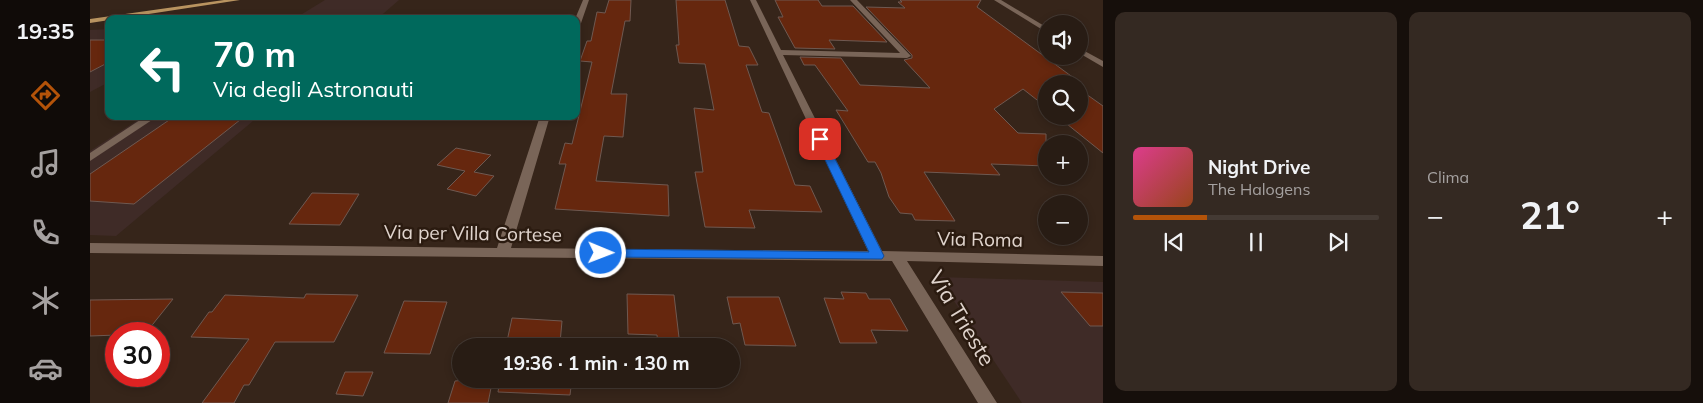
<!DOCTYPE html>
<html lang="it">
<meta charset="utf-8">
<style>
:root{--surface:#281c14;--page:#342922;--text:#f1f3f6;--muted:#a5a1a0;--line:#443a34;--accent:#b45309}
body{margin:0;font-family:Mulish,sans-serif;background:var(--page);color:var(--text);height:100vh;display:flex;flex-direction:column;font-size:19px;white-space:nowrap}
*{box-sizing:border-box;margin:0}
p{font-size:16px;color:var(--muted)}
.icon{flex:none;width:28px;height:28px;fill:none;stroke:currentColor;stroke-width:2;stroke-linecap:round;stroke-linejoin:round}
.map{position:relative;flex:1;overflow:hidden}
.side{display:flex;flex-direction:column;gap:12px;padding:12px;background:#160f0b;width:600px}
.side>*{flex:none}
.hud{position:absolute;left:15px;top:15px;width:475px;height:105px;border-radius:10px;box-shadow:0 2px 8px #0003,0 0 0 1px var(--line);background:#00695c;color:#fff;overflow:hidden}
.controls{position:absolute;left:948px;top:15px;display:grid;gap:10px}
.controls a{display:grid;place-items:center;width:50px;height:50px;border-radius:50%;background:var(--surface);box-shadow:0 2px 8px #0003,0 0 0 1px var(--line);font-size:25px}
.speed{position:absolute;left:15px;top:322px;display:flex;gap:10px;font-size:25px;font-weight:700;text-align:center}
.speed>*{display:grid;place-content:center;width:65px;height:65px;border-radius:50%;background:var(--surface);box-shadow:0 2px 8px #0003,0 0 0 1px var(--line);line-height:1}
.speed .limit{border:8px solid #d22;background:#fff;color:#111}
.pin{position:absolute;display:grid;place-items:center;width:42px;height:42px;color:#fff;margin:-21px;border-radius:10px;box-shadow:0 2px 8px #0006}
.me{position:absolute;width:55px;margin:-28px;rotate:91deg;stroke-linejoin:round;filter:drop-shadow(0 0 4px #0008)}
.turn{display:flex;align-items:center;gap:18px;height:105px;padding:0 25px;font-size:22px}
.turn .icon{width:65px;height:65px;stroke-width:2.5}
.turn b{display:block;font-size:35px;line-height:42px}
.big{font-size:38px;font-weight:700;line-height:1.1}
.side .card{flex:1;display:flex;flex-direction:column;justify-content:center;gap:8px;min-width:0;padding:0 18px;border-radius:10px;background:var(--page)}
.song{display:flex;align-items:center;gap:15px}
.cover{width:60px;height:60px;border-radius:8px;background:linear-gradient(135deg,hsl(330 70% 55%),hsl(20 70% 35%))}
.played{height:5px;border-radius:2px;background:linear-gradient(90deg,var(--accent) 30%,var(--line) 30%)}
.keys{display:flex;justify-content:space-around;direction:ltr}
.heat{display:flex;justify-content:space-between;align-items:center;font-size:28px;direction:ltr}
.side .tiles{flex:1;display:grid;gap:12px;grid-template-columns:repeat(2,1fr)}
.trip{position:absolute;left:362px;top:338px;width:288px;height:50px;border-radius:25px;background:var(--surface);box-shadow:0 2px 8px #0003,0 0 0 1px var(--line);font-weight:700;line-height:50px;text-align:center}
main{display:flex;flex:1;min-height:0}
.menu{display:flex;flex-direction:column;width:90px;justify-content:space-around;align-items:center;background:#100b08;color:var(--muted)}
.menu .icon{width:35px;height:35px}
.menu .current{color:var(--accent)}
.menu b{font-size:22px;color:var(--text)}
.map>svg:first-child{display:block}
.industrial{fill:#3f2b27}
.building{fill:#66270e;stroke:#6f5951}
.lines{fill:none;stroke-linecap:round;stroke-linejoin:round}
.minor{fill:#796558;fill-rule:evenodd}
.major{fill:#b99460;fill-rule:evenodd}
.route{fill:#1a73e8;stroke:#114b97}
.labels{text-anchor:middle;stroke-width:5;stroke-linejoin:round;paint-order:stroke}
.street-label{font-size:19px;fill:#e0d4cd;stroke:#2b1b10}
.near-street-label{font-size:22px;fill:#e0d4cd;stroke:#2b1b10}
</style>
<main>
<nav class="menu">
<b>19:35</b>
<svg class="icon current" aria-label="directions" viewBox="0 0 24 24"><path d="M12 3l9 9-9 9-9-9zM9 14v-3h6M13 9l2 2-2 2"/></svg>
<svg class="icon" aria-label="music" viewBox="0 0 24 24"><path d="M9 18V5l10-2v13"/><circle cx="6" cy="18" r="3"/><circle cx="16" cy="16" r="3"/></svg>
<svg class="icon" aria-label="phone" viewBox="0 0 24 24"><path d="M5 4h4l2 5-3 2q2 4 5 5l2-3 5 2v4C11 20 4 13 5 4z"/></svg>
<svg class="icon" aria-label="climate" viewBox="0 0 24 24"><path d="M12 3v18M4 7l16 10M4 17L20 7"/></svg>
<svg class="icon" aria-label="car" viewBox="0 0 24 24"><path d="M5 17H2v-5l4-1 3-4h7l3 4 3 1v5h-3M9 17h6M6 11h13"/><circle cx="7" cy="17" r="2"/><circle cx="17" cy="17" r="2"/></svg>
</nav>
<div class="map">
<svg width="1013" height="403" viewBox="0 0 1013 403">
<rect width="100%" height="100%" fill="#36251a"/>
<g class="industrial">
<polygon points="235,0 309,0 287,19 204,19"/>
<polygon points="19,29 19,82 0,92 0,30"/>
<polygon points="54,116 169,116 26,236 0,235 0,151"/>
<polygon points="848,277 1013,282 1013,403 932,403"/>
</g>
<g class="building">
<polygon points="519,0 541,0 540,21 535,21 521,94 537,94 533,137 514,136 506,181 578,185 579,216 465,209 476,164 469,164 475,143 482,144 502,62 490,61 497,41 501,41 507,12 515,13"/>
<polygon points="586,0 635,0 649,46 659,47 668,65 656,65 672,112 679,113 705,185 720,186 732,212 659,210 665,228 615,227 605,172 613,172 604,108 624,110 615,64 589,63 586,45 589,45"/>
<polygon points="685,0 728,0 732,6 763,6 797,42 739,40 745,49 705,48 688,17 693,17"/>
<polygon points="810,0 891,0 887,7 992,84 956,84 956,107 933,89 904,109 928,133 956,134 956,166 901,164 910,175 834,172 865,221 825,220 822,214 810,213 799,197 791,173 785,162 778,162 746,110 758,111 725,65 714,65 710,57 751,58 770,85 840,88 814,60 822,58 822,55 776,7 815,8 808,2 812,2"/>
<polygon points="0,40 19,40 19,62 0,72"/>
<polygon points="989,89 1013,106 1013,153 967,116 989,116"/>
<polygon points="85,116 155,116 44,204 0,201 0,174"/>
<polygon points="366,148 401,155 384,172 404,176 386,196 357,189 375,171 347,165"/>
<polygon points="222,193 269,194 250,225 199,224"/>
<polygon points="751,292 776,293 779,299 800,299 818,331 781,330 787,343 750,343 734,298 754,299"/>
<polygon points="971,292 1013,293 1013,326 1000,326"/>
<polygon points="216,294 268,295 244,342 185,342 159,385 154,385 144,403 112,403 159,339 101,337 119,312 122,312 135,295 214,298"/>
<polygon points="537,294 584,295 590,346 568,346 567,335 538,334"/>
<polygon points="637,297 689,297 706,346 655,345 650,323 643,324"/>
<polygon points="83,299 55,334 0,336 0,300"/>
<polygon points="314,301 357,302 340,354 294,353"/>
<polygon points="422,318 472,321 470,343 485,343 485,346 416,346"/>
<polygon points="255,372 283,372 273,396 246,394"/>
<polygon points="410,379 482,379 480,395 408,392"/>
<polygon points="376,380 402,383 398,403 358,403 365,381"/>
</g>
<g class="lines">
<g class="minor">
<polygon points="493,0 499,0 490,26 486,28 485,19"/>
<polygon points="660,0 666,0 691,50 810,53 760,0 767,0 821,56 817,58 693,55 792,251 1013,256 1013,266 817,261 907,403 888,403 802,261 0,253 0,243 407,248 450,116 460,116 421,248 778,251"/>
<polygon points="904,0 911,0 956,27 956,32"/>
<polygon points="989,48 1013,61 1013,67 989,53"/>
<polygon points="56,116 68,116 0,161 0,153"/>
</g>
<polygon class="major" points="134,0 150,0 0,23 0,19"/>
</g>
<polygon class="route" points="726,137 735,139 794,256 792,259 511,257 505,253 511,249 779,252 725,139"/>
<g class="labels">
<g class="street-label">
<text transform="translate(383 233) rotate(1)" y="7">Via per Villa Cortese</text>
<text transform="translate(890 239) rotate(1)" y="7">Via Roma</text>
</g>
<g class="near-street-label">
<text transform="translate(872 318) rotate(59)" y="8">Via Trieste</text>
</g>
</g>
</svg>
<div class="controls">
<a><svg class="icon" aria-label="sound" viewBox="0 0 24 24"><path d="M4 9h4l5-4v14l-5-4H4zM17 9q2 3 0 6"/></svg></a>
<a><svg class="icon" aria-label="search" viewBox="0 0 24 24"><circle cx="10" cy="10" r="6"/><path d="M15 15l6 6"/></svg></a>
<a>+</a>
<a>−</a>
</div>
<div class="speed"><div class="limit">30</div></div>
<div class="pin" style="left:730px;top:139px;background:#d93025"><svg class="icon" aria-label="arrive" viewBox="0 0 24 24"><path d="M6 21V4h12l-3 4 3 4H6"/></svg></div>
<svg class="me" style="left:511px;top:253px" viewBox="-20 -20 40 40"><circle r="17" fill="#1a73e8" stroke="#fff" stroke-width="3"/><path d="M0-11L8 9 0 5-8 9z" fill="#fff"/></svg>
<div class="trip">19:36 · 1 min · 130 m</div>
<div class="hud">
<div class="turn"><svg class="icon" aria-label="left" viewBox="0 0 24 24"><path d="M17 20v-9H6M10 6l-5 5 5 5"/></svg><div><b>70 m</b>Via degli Astronauti</div></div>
</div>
</div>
<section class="side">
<div class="tiles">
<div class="card">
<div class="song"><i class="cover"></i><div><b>Night Drive</b><p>The Halogens</p></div></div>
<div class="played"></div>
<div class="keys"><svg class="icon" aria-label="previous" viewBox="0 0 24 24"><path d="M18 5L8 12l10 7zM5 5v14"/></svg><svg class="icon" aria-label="pause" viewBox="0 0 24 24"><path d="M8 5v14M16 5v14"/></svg><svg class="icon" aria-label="next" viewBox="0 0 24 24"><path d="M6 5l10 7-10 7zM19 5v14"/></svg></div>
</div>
<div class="card"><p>Clima</p>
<div class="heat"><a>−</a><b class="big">21°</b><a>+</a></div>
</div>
</div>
</section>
</main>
